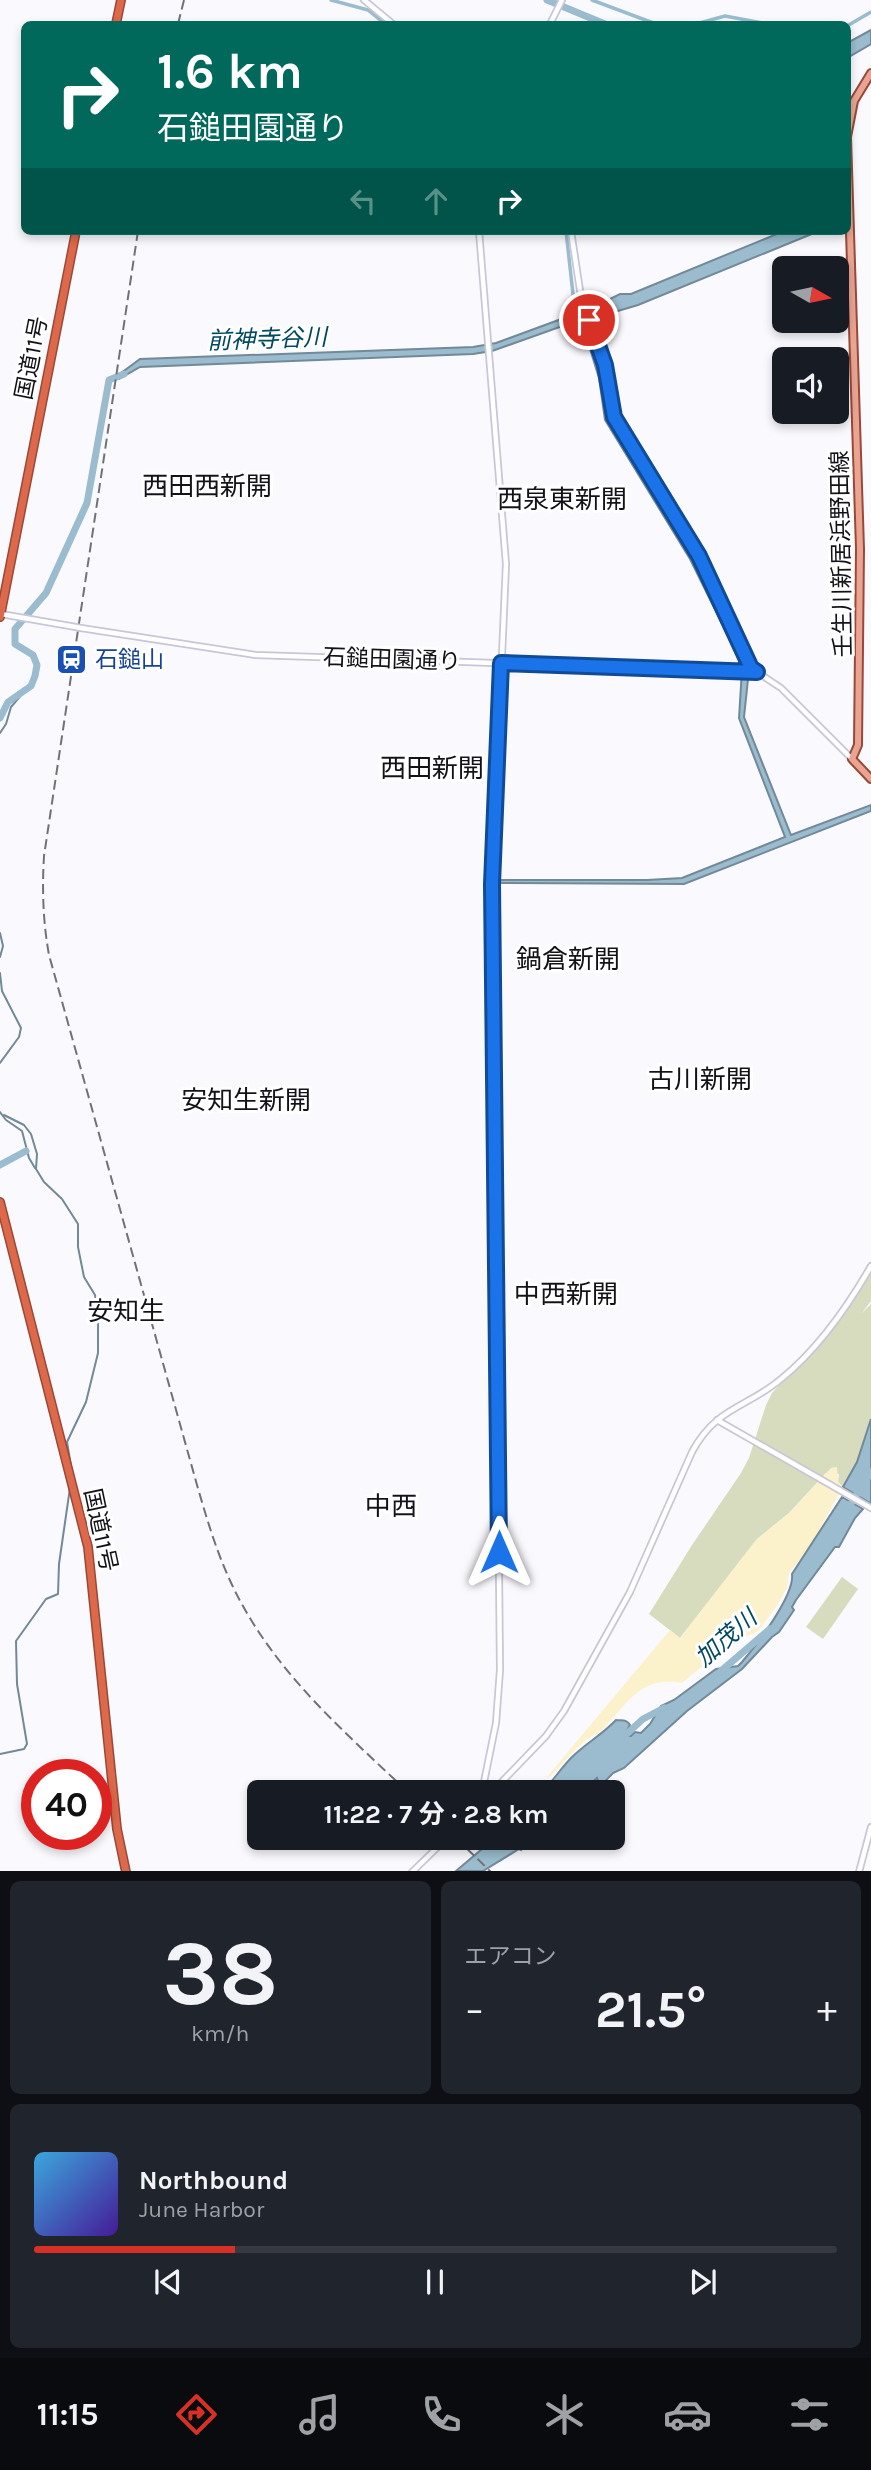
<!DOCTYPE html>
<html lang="ja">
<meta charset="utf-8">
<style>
:root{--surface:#171b24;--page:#20242c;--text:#f1f3f6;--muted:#9ea1a6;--line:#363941;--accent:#d93025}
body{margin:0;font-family:Karla,"Noto Sans JP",sans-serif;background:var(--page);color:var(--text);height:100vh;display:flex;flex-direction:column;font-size:26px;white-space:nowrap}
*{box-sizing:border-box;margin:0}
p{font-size:23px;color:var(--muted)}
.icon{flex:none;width:38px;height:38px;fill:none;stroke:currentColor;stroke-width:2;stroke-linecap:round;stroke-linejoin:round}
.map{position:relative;height:1871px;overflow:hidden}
.details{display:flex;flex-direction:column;gap:10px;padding:10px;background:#0d0f14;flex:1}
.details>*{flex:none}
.hud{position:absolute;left:21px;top:21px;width:830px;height:214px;border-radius:10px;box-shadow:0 4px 10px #0003;background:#00695c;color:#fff;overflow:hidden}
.needle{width:46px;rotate:99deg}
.tools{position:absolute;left:772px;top:256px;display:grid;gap:14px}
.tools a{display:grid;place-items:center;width:77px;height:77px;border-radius:10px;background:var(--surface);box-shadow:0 4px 10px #0003;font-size:35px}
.speed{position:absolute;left:21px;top:1759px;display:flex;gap:14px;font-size:35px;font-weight:700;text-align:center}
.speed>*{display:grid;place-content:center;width:91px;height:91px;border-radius:50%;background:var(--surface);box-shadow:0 4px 10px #0003;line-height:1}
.speed .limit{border:10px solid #d22;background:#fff;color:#111}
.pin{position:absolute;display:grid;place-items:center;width:60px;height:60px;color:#fff;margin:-30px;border:4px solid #fff;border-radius:50%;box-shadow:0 2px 7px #0007}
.me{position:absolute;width:77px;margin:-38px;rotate:0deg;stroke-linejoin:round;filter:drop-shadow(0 0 5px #0008)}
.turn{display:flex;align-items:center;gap:24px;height:147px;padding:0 21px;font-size:32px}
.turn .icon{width:91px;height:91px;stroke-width:2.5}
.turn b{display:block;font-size:49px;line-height:60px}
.lanes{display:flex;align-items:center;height:66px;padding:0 21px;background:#0003;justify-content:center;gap:35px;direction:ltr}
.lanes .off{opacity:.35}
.big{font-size:52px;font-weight:700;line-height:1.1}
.details .tile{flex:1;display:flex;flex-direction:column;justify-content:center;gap:10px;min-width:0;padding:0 24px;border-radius:10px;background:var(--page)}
.details .dial{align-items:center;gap:0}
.dial b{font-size:91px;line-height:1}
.song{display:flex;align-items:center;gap:21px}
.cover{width:84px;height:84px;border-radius:10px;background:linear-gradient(135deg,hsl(200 70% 55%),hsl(260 70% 35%))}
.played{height:7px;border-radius:4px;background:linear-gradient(90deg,var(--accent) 25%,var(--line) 25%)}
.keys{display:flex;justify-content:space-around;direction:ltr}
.heat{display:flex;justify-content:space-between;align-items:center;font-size:38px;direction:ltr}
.details .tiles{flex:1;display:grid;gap:10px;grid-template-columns:1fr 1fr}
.tile:last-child{grid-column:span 2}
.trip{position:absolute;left:247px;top:1780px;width:378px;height:70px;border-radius:10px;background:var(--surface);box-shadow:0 4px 10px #0003;font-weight:700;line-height:70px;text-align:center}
.tab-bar{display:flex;height:112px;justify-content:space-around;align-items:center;background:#090b0e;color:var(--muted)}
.tab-bar .icon{width:49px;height:49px}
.tab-bar .selected{color:var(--accent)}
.tab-bar b{font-size:32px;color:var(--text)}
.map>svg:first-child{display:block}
.green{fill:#d7dcbe}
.sand{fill:#fbf1cb}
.water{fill:#9abcce;stroke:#728998;stroke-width:2}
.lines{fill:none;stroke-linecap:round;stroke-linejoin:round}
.stream{stroke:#728998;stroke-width:2}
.canal{stroke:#9abcce;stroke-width:3.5}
.river{stroke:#9abcce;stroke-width:7}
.minor-casing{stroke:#c8c6d8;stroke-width:8}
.major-casing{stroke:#974a39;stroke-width:10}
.highway-casing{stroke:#974a39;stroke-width:10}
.minor{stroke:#fff;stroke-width:4.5}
.major{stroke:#eba492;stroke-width:6}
.highway{stroke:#de684a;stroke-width:7}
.rail{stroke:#727177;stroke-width:2;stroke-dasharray:10 5;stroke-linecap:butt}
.minor-bridge-casing{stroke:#c8c6d8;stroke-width:8;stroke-linecap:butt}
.minor-bridge{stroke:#fff;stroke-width:4.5}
.route-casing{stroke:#114b97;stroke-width:18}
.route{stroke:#1a73e8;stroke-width:12}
.labels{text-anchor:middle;stroke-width:6;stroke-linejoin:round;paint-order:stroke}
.street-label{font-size:23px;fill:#131219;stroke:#fff}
.transit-label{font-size:23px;fill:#164399;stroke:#fff;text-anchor:start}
.water-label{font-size:24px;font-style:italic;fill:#014861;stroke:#fff}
.quarter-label{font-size:26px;fill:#131219;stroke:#fff}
</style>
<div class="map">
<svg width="871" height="1872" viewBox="0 0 871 1872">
<rect width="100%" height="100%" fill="#fafafe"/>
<g class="green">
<polygon points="871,1273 871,1301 862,1313 871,1304 871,1419 857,1462 843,1487 838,1482 839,1474 826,1473 789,1513 757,1539 680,1638 649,1614 692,1545 741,1473 749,1458 766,1405 772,1393 821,1341"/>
<polygon points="842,1577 858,1589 823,1639 806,1627"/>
</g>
<path class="sand" d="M837,1467L838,1482L843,1487L809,1548L789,1573L787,1588L776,1607L758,1631L729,1644L682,1683C640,1676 629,1702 603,1729C598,1734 591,1736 585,1741C573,1751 562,1764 551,1776L546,1778L670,1630L680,1638L757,1539L789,1513L831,1468Z"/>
<g class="water">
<polygon points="871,30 871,44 847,58 847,43"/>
<polygon points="784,231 819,231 638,305 584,321 604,379 610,418 693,552 749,670 744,717 791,835 871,805 871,811 684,884 495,883 496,880 647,880 682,878 785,837 739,718 742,669 736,652 690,559 605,420 599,378 586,336 570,328 568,324 492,351 473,354 140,367 119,379 117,379 117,376 140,359 473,347 496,343 564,318 577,309 590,306 597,301 604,302 620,294 631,294"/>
<polygon points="871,1419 871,1502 870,1503 843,1487 857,1462"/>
<path d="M842,1497L863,1509L855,1518L839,1547H835L796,1600L792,1607L794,1610L779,1632L772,1637L742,1669L687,1711L624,1768L613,1773L595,1792H593L598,1780L597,1778L582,1792H542C553,1781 561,1768 572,1757C586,1743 602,1735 616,1720C622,1721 627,1719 630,1725L626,1732L628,1736H631L635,1732L641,1733L650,1724L661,1706L674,1700L716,1669L738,1666L742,1662C756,1646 795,1595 792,1574Z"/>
<polygon points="495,1838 536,1838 521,1850 519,1849 483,1871 456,1871"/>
</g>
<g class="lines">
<g class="stream">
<polyline points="0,733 6,724 11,707 22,694"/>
<polyline points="0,933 3,946 0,957"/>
<polyline points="0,973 2,991 21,1028 19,1037 0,1063"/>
<polyline points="0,1112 6,1120 22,1131 29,1158 35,1168"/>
<polyline points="4,1115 24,1125 31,1134 37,1154 36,1169 44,1182 62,1199 78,1224 78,1247 84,1277 95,1295 98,1314 98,1353 86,1402 67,1442 72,1472"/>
<polyline points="0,1754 24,1749 27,1744 17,1684 16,1641 46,1599 58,1594 59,1564 70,1488"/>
</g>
<g class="canal">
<polyline points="331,0 368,10 385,24"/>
<polyline points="592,0 656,24"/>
<polyline points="696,24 725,16 768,24"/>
<polyline points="847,26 871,12"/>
<polyline points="566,231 575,312"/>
</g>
<g class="river">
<polyline points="547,0 605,24"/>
<polyline points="0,718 8,702 31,686 35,676 37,665 33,655 15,644 15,629 46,593 87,503 109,380 124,374"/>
<polyline points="0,1165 26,1151"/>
<polyline points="847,1510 871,1472"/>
<polyline points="721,1671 770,1629"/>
<polyline points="620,1740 643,1719 664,1708"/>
</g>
<defs>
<g id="minor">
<polyline points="364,0 393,24"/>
<polyline points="550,24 562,0"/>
<polyline points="479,231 506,564 492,884 500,1670 496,1723 482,1792"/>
<polyline points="571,231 581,297 605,365 614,417 699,556 751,668 754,670"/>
<polyline points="1,614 70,626"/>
<polyline points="81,628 256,655 757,672 781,688 852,759"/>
<polyline points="717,1420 871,1508"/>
<path d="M492,1792L546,1736L564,1711L630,1592L692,1452C716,1407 747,1408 781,1379C817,1350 848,1306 871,1266"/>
<polyline points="412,1872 447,1838"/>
<polyline points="859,1872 871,1827"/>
</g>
<polyline id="major" points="871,73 854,101 847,137 860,549 858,745 852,759 871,779"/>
<g id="highway">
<polyline points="116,24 121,0"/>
<polyline points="0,617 76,231"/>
<polyline points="0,1202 88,1547 117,1829 126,1872"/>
</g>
</defs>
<use href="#minor" class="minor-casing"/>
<use href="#major" class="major-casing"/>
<use href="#highway" class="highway-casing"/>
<use href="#minor" class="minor"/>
<use href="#major" class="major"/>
<use href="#highway" class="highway"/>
<g class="rail">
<polyline points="178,24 184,0"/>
<path d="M138,231L44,856C42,890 43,922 49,955L197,1485C206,1516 215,1547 228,1576C267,1665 339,1727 408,1792"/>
<polyline points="456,1838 491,1872"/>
</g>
<defs>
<polyline id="minor-bridge" points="70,626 81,628"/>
</defs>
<use href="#minor-bridge" class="minor-bridge-casing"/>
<use href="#minor-bridge" class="minor-bridge"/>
</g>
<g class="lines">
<defs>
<polyline id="route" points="499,1552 492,884 501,663 757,672 751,668 699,556 614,417 605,365 589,320"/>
</defs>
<use href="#route" class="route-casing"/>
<use href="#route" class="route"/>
</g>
<defs>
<symbol id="station-square" viewBox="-11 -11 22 22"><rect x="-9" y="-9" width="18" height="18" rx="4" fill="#1a4fb4" stroke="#fff"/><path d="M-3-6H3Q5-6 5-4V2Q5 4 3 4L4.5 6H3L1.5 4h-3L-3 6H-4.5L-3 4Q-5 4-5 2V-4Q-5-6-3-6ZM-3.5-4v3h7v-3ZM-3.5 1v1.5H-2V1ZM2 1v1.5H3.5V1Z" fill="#fff"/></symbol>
</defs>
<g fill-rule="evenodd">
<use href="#station-square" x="54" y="642" width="35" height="35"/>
</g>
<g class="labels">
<g class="street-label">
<text transform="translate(31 358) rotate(-79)" y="8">国道11号</text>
<text transform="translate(841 554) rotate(-91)" y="8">壬生川新居浜野田線</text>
<text transform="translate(392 659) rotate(2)" y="8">石鎚田園通り</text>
<text transform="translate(101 1530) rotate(78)" y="8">国道11号</text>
</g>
<g class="transit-label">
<text x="95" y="667">石鎚山</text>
</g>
<g class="water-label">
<text transform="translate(267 339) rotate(-2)" y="8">前神寺谷川</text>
<text transform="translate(726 1638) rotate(-41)" y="8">加茂川</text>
</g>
<g class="quarter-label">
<text x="207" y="495">西田西新開</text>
<text x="562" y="508">西泉東新開</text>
<text x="432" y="777">西田新開</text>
<text x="568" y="968">鍋倉新開</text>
<text x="700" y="1088">古川新開</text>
<text x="246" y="1109">安知生新開</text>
<text x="566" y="1303">中西新開</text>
<text x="126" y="1320">安知生</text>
<text x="391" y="1515">中西</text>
</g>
</g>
</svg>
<div class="tools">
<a><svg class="needle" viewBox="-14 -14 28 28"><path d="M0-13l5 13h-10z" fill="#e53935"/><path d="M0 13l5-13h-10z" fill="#9ea1a6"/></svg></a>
<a><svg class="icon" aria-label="sound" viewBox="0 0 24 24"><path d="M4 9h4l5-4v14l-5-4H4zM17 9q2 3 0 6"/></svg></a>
</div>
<div class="speed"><div class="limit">40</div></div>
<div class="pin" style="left:589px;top:320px;background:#d93025"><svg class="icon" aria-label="arrive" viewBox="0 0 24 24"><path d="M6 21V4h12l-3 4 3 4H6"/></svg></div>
<svg class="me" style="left:499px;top:1552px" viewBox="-20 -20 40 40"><path d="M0-17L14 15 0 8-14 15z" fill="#1a73e8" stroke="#fff" stroke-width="4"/></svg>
<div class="trip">11:22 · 7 分 · 2.8 km</div>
<div class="hud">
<div class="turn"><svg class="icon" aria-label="right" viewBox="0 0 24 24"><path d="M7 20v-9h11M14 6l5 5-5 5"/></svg><div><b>1.6 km</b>石鎚田園通り</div></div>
<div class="lanes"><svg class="icon off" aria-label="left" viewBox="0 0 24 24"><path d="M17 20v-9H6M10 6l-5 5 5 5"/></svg><svg class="icon off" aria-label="ahead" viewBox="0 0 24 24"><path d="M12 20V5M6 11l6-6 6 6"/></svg><svg class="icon" aria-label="right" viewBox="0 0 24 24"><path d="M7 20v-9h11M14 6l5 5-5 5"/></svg></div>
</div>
</div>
<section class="details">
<div class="tiles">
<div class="tile dial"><b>38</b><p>km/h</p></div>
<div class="tile"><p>エアコン</p>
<div class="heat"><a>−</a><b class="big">21.5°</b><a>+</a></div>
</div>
<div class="tile">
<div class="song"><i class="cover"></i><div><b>Northbound</b><p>June Harbor</p></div></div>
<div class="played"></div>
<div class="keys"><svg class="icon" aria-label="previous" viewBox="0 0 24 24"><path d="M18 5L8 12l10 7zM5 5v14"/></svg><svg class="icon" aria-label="pause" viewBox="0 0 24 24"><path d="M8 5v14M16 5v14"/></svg><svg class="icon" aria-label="next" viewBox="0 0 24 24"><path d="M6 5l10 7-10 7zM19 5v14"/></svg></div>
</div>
</div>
</section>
<nav class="tab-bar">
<b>11:15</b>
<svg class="icon selected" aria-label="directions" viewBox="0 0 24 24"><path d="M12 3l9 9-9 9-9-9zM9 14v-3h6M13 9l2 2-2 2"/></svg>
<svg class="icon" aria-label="music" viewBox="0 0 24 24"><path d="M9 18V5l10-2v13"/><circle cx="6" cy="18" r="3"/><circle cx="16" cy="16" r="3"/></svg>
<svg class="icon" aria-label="phone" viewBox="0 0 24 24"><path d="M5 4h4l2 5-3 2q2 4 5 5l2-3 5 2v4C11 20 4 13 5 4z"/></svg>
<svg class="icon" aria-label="climate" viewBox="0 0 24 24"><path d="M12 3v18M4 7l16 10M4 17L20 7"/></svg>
<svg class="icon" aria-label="car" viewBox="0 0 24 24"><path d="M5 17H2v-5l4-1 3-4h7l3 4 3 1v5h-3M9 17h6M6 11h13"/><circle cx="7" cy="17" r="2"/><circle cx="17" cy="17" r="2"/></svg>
<svg class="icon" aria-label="filters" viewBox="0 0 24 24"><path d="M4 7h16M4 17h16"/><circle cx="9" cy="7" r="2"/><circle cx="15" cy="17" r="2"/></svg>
</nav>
